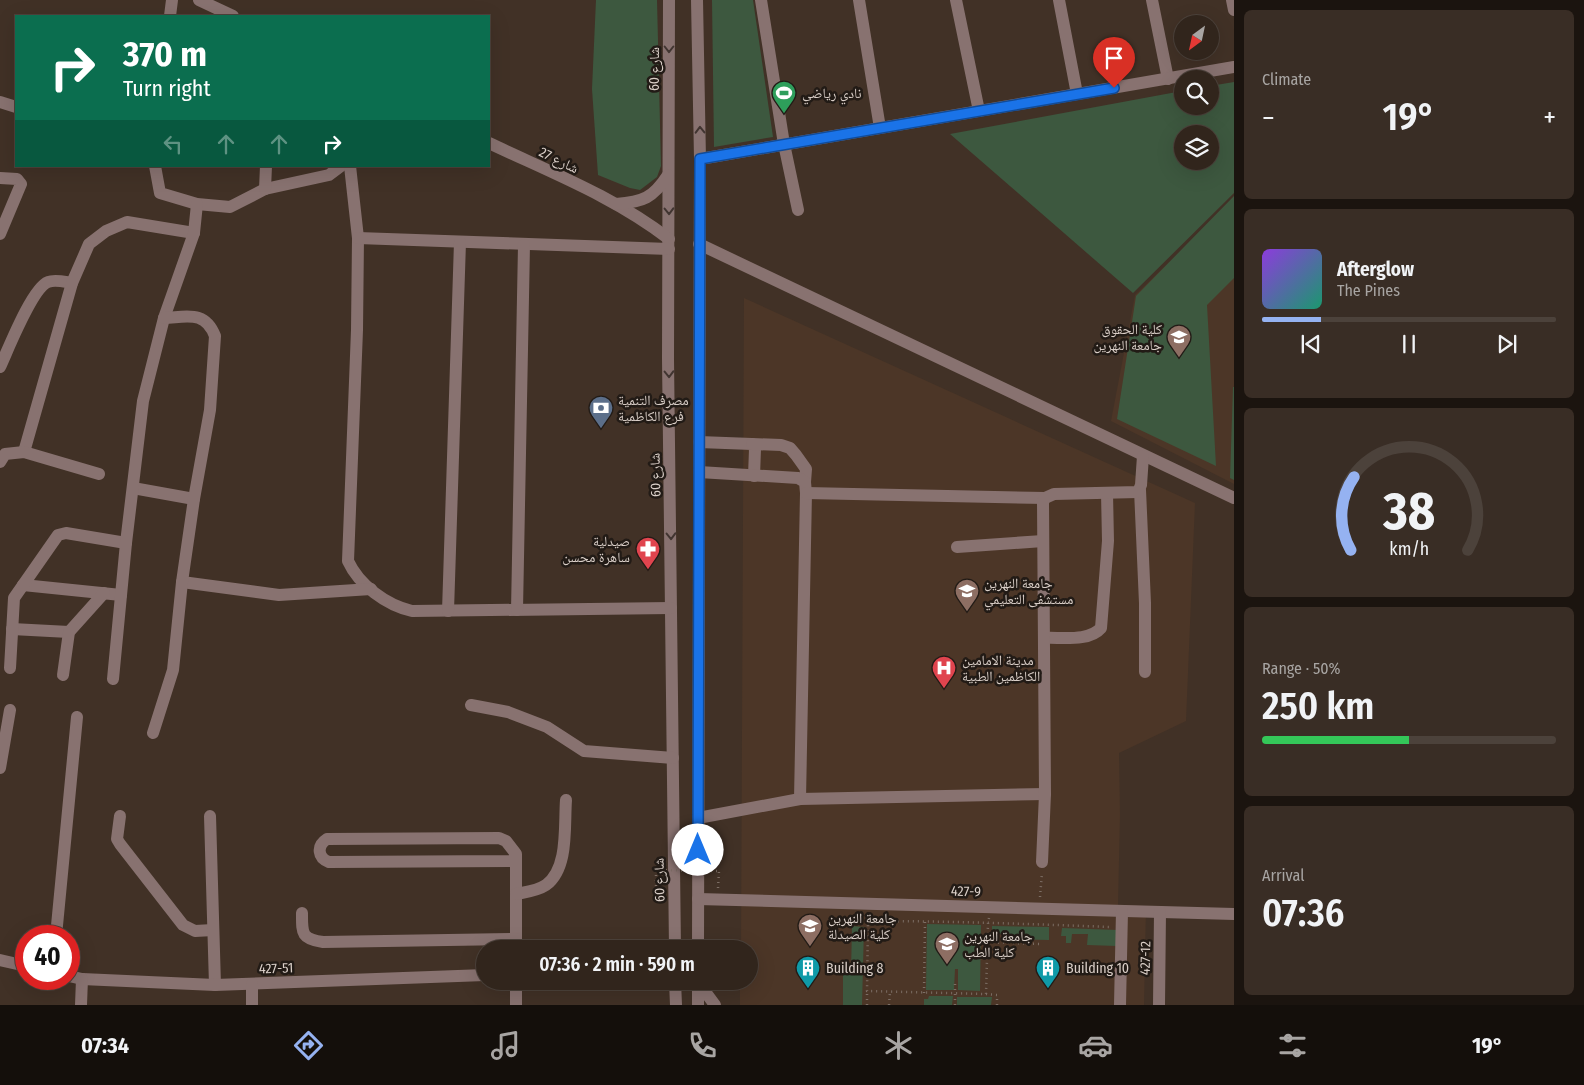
<!DOCTYPE html>
<meta charset="utf-8">
<style>
:root{--surface:#31251c;--page:#392d25;--text:#f1f3f6;--muted:#a8a5a3;--line:#4c423b;--accent:#95b2f1}
body{margin:0;font-family:"Fira Sans Condensed","Noto Naskh Arabic",sans-serif;background:var(--page);color:var(--text);height:100vh;display:flex;flex-direction:column;font-size:19px;white-space:nowrap}
*{box-sizing:border-box;margin:0}
p{font-size:16px;color:var(--muted)}
.icon{flex:none;width:28px;height:28px;fill:none;stroke:currentColor;stroke-width:2;stroke-linecap:round;stroke-linejoin:round}
.map{position:relative;flex:1;overflow:hidden}
.details{display:flex;flex-direction:column;gap:10px;padding:10px;background:#1b140f;width:350px}
.details>*{flex:none}
.guide{position:absolute;left:15px;top:15px;width:475px;height:152px;border-radius:0px;box-shadow:0 5px 20px #0002,0 0 0 1px var(--line);background:#0b6e4f;color:#fff;overflow:hidden}
.needle{width:32px;rotate:213deg}
.fabs{position:absolute;left:1174px;top:15px;display:grid;gap:10px}
.fabs a{display:grid;place-items:center;width:45px;height:45px;border-radius:50%;background:var(--surface);box-shadow:0 5px 20px #0002,0 0 0 1px var(--line);font-size:25px}
.speed{position:absolute;left:15px;top:925px;display:flex;gap:10px;font-size:25px;font-weight:700;text-align:center}
.speed>*{display:grid;place-content:center;width:65px;height:65px;border-radius:50%;background:var(--surface);box-shadow:0 5px 20px #0002,0 0 0 1px var(--line);line-height:1}
.speed .limit{border:8px solid #d22;background:#fff;color:#111}
.pin{position:absolute;display:grid;place-items:center;width:42px;height:42px;color:#fff;margin:-51px -21px;border-radius:50% 50% 50% 0;rotate:-45deg;box-shadow:0 0 5px #0007}
.pin .icon{rotate:45deg}
.me{position:absolute;width:55px;margin:-28px;rotate:0deg;stroke-linejoin:round;filter:drop-shadow(0 0 4px #0008)}
.turn{display:flex;align-items:center;gap:18px;height:105px;padding:0 25px;font-size:22px}
.turn .icon{width:65px;height:65px;stroke-width:2.5}
.turn b{display:block;font-size:35px;line-height:42px}
.lanes{display:flex;align-items:center;height:48px;padding:0 25px;background:#0003;justify-content:center;gap:25px;direction:ltr}
.lanes .off{opacity:.35}
.big{font-size:38px;font-weight:600;line-height:1.1}
.details .widget{flex:1;display:flex;flex-direction:column;justify-content:center;gap:8px;min-width:0;padding:0 18px;border-radius:8px;background:var(--page)}
.details .dial{align-items:center;gap:0}
.dial svg{height:130px;overflow:visible;fill:none;stroke:var(--line);stroke-width:7;stroke-linecap:round;text-anchor:middle}
.dial text{fill:var(--text);stroke:none}
.song{display:flex;align-items:center;gap:15px}
.cover{width:60px;height:60px;border-radius:8px;background:linear-gradient(135deg,hsl(270 70% 55%),hsl(160 70% 35%))}
.played{height:5px;border-radius:2px;background:linear-gradient(90deg,var(--accent) 20%,var(--line) 20%)}
.keys{display:flex;justify-content:space-around;direction:ltr}
.heat{display:flex;justify-content:space-between;align-items:center;font-size:28px;direction:ltr}
.charge{height:8px;border-radius:4px;background:linear-gradient(90deg,#34c759 50%,var(--line) 0)}
.trip{position:absolute;left:476px;top:940px;width:282px;height:50px;border-radius:25px;background:var(--surface);box-shadow:0 5px 20px #0002,0 0 0 1px var(--line);font-weight:600;line-height:50px;text-align:center}
.dock{display:flex;height:80px;justify-content:space-around;align-items:center;background:#140f0b;color:var(--muted)}
.dock .icon{width:35px;height:35px}
.dock .current{color:var(--accent)}
.dock b{font-size:22px;color:var(--text)}
main{display:flex;flex:1;min-height:0}
.map>svg:first-child{display:block}
.built{fill:#4c3627}
.green{fill:#3d583f;fill-rule:evenodd}
.lines{fill:none;stroke-linecap:round;stroke-linejoin:round}
.path{stroke:#7c6e65;stroke-width:2.5;stroke-dasharray:1 4;stroke-linecap:butt}
.minor{stroke:#887270;stroke-width:12}
.path-bridge{stroke:#7c6e65;stroke-width:2.5;stroke-dasharray:1 4;stroke-linecap:butt}
.oneway{stroke:#413531}
.route-casing{stroke:#114b97;stroke-width:12}
.route{stroke:#1a73e8;stroke-width:9}
.labels{text-anchor:middle;stroke-width:5;stroke-linejoin:round;paint-order:stroke}
.street-label{font-size:14px;fill:#dacfc8;stroke:#221b16}
.poi-label{font-size:14px;fill:#dacfc8;stroke:#221b16;text-anchor:start}
</style>
<main>
<div class="map">
<svg width="1234" height="1005" viewBox="0 0 1234 1005">
<rect width="100%" height="100%" fill="#413126"/>
<g class="built">
<polygon points="1234,200 1234,484 1111,421 1135,295"/>
<polygon points="744,298 1195,503 1186,721 1119,753 1120,815 1118,905 1146,906 1144,1005 740,1005 740,981 750,981 750,949 741,949"/>
</g>
<g class="green">
<polygon points="596,0 657,0 661,166 657,177 640,190 630,188 598,175 592,89"/>
<polygon points="712,0 753,0 773,137 714,147"/>
<path d="M1234,82V193L1133,293L950,134L1182,91V106H1210V86ZM1182,134H1210V161H1182Z"/>
<polygon points="1234,196 1234,278 1207,305 1216,466 1117,419 1136,296"/>
<polygon points="1233,387 1234,387 1234,480 1230,478"/>
<polygon points="927,924 981,925 980,991 958,990 958,969 955,969 954,990 926,990"/>
<polygon points="852,926 864,927 862,1005 843,1005 843,972 851,972"/>
<polygon points="992,926 1049,927 1049,940 1006,939 1006,934 996,934 995,937 992,937"/>
<polygon points="1062,928 1118,930 1117,946 1087,945 1088,934 1072,934 1071,943 1066,943 1066,936 1061,936"/>
<polygon points="929,996 953,996 952,1005 924,1005 924,999 928,999"/>
<polygon points="957,997 992,997 991,1005 957,1005"/>
</g>
<g class="lines">
<g class="path">
<polyline points="656,870 656,888 663,888"/>
<polyline points="718,888 719,871"/>
<polyline points="1040,897 1042,873"/>
<path d="M989,918L988,923L986,994L867,991L868,921C949,921 1030,924 1111,927"/>
<polyline points="988,942 1040,944"/>
<polyline points="924,993 925,921"/>
<polyline points="986,994 997,995 997,1005"/>
<polyline points="867,1005 867,991"/>
<polyline points="889,1005 890,992"/>
<polyline points="955,1005 955,980"/>
</g>
<g class="minor">
<polyline points="199,0 233,16"/>
<polyline points="669,0 668,359 675,949"/>
<polyline points="697,0 700,159 698,949"/>
<polyline points="761,0 784,144 798,210"/>
<polyline points="859,0 880,128"/>
<polyline points="956,0 979,111"/>
<polyline points="1059,0 1077,94"/>
<polyline points="1152,0 1168,79"/>
<polyline points="1232,0 1234,10"/>
<polyline points="170,16 172,0"/>
<polyline points="0,102 16,107"/>
<path d="M489,143C550,172 615,197 669,239"/>
<polyline points="700,159 1234,67"/>
<polyline points="155,166 160,193 197,204 230,207 265,189 329,175 341,166"/>
<path d="M350,166L358,238L357,330L348,561C359,585 386,605 412,611L671,608"/>
<polyline points="0,178 17,179 21,184 0,234"/>
<polyline points="265,189 266,166"/>
<path d="M616,204C643,202 653,198 668,175"/>
<polyline points="358,238 669,249"/>
<polyline points="699,244 1234,498"/>
<path d="M0,367C8,350 32,288 48,282C55,279 65,282 72,283"/>
<polyline points="699,442 752,444 755,449 754,476"/>
<polyline points="752,444 781,445 790,448 796,455 806,469 805,482"/>
<polyline points="24,452 72,283 89,244 106,231 127,222 194,233"/>
<polyline points="0,462 5,454 24,452 99,474"/>
<polyline points="699,472 798,478 805,482 806,493 800,799"/>
<polyline points="133,488 194,499"/>
<polyline points="1140,490 1145,603 1145,672"/>
<polyline points="806,493 1045,498"/>
<polyline points="957,547 1043,541"/>
<polyline points="182,582 279,595 371,589"/>
<polyline points="23,585 121,595"/>
<polyline points="517,610 524,245"/>
<polyline points="448,611 460,242"/>
<polyline points="12,629 69,632"/>
<path d="M1044,638C1061,637 1089,642 1101,628L1108,541L1107,493"/>
<polyline points="10,668 14,598 58,535 66,533 126,543"/>
<polyline points="63,675 69,632 104,593"/>
<polyline points="113,679 126,543 143,401 164,318 194,233 197,204"/>
<polyline points="471,705 508,712 547,727 584,751 673,758"/>
<path d="M153,733L173,670L182,582L194,499L210,410L215,336C205,310 187,317 164,318"/>
<polyline points="0,768 10,710"/>
<polyline points="120,816 117,839 120,844 183,925 195,931 213,930"/>
<polyline points="210,816 215,985"/>
<polyline points="698,818 800,799 1045,794"/>
<path d="M516,861L329,862C318,858 316,846 327,839L499,838L506,841L516,854V949"/>
<polyline points="1042,862 1045,794 1043,502 1045,498 1054,494 1138,492 1141,485 1143,456"/>
<path d="M516,894C526,892 537,891 546,885C569,868 564,826 566,800"/>
<polyline points="698,899 1234,914"/>
<path d="M302,913C302,933 301,939 323,942L516,939"/>
<polyline points="56,936 77,717"/>
<polyline points="0,960 26,966"/>
<polyline points="69,976 82,979 215,985 485,975"/>
<polyline points="516,981 516,1005"/>
<polyline points="675,981 676,1005"/>
<polyline points="698,982 715,1005"/>
<polyline points="252,984 252,1005"/>
<polyline points="81,1005 82,979"/>
<polyline points="698,1005 698,981"/>
<polyline points="1120,1005 1122,911"/>
<polyline points="1159,1005 1160,912"/>
</g>
<polyline class="path-bridge" points="656,870 719,871"/>
</g>
<defs><path id="oneway-chevron" d="M-2-3.5L2.5 0L-2 3.5" fill="none" stroke-width="1.6" stroke-linecap="round" stroke-linejoin="round" transform="scale(1.25)"/></defs>
<g class="oneway">
<use href="#oneway-chevron" transform="translate(669 49) rotate(90)"/>
<use href="#oneway-chevron" transform="translate(700 130) rotate(-91)"/>
<use href="#oneway-chevron" transform="translate(669 211) rotate(89)"/>
<use href="#oneway-chevron" transform="translate(669 374) rotate(89)"/>
<use href="#oneway-chevron" transform="translate(671 536) rotate(89)"/>
</g>
<g class="lines">
<defs>
<polyline id="route" points="698,850 700,159 1114,88"/>
</defs>
<use href="#route" class="route-casing"/>
<use href="#route" class="route"/>
</g>
<defs>
<symbol id="stadium-pin" viewBox="-11 -11 22 30"><path d="M0 17L-7.5 6A9.5 9.5 0 1 1 7.5 6Z" fill="#2e9e5b" stroke="#221b16"/><path d="M0-5a6.5 5 0 1 0 0 10a6.5 5 0 1 0 0-10ZM-3.5-1.8h7v3.6h-7Z" fill="#fff"/></symbol>
<symbol id="university-pin" viewBox="-11 -11 22 30"><path d="M0 17L-7.5 6A9.5 9.5 0 1 1 7.5 6Z" fill="#8d6e63" stroke="#221b16"/><path d="M0-5L7-2L0 1L-7-2ZM-4 1L0 2.5L4 1V4Q0 6-4 4Z" fill="#fff"/></symbol>
<symbol id="bank-pin" viewBox="-11 -11 22 30"><path d="M0 17L-7.5 6A9.5 9.5 0 1 1 7.5 6Z" fill="#5c6f8a" stroke="#221b16"/><path d="M-6-4H6V4H-6ZM0-2.3a2.3 2.3 0 1 0 0 4.6a2.3 2.3 0 1 0 0-4.6Z" fill="#fff"/></symbol>
<symbol id="pharmacy-pin" viewBox="-11 -11 22 30"><path d="M0 17L-7.5 6A9.5 9.5 0 1 1 7.5 6Z" fill="#e0444e" stroke="#221b16"/><path d="M-2-6h4v4h4v4h-4v4h-4v-4h-4v-4h4Z" fill="#fff"/></symbol>
<symbol id="hospital-pin" viewBox="-11 -11 22 30"><path d="M0 17L-7.5 6A9.5 9.5 0 1 1 7.5 6Z" fill="#e0444e" stroke="#221b16"/><path d="M-5-5h3v3.5h4V-5h3V5h-3V1.5h-4V5h-3Z" fill="#fff"/></symbol>
<symbol id="building-pin" viewBox="-11 -11 22 30"><path d="M0 17L-7.5 6A9.5 9.5 0 1 1 7.5 6Z" fill="#0f9aa8" stroke="#221b16"/><path d="M-4-6H4V6H1V3H-1V6H-4ZM-2.5-4.3h1.7v1.8h-1.7ZM.8-4.3h1.7v1.8H.8ZM-2.5-1h1.7V.8h-1.7ZM.8-1h1.7V.8H.8Z" fill="#fff"/></symbol>
</defs>
<g fill-rule="evenodd">
<use href="#stadium-pin" x="770" y="79" width="28" height="38"/>
<use href="#university-pin" x="1165" y="323" width="28" height="38"/>
<use href="#bank-pin" x="587" y="394" width="28" height="38"/>
<use href="#pharmacy-pin" x="634" y="535" width="28" height="38"/>
<use href="#university-pin" x="953" y="577" width="28" height="38"/>
<use href="#hospital-pin" x="930" y="654" width="28" height="38"/>
<use href="#university-pin" x="796" y="912" width="28" height="38"/>
<use href="#university-pin" x="933" y="930" width="28" height="38"/>
<use href="#building-pin" x="794" y="954" width="28" height="38"/>
<use href="#building-pin" x="1034" y="954" width="28" height="38"/>
</g>
<g class="labels">
<g class="street-label">
<text transform="translate(654 69) rotate(-90)" y="5">شارع 60</text>
<text transform="translate(559 160) rotate(26)" y="5">شارع 27</text>
<text transform="translate(655 475) rotate(-91)" y="5">شارع 60</text>
<text transform="translate(659 880) rotate(-91)" y="5">شارع 60</text>
<text transform="translate(966 891) rotate(2)" y="5">427-9</text>
<text transform="translate(1145 958) rotate(-89)" y="5">427-12</text>
<text transform="translate(276 968) rotate(-2)" y="5">427-51</text>
</g>
<g class="poi-label">
<text x="802" y="98">نادي رياضي</text>
<text x="1162" y="334" text-anchor="end">كلية الحقوق<tspan x="1162" dy="16">جامعة النهرين</tspan></text>
<text x="618" y="405">مصرف التنمية<tspan x="618" dy="16">فرع الكاظمية</tspan></text>
<text x="630" y="546" text-anchor="end">صيدلية<tspan x="630" dy="16">ساهرة محسن</tspan></text>
<text x="984" y="588">جامعة النهرين<tspan x="984" dy="16">مستشفى التعليمي</tspan></text>
<text x="962" y="665">مدينة الامامين<tspan x="962" dy="16">الكاظمين الطبية</tspan></text>
<text x="828" y="923">جامعة النهرين<tspan x="828" dy="16">كلية الصيدلة</tspan></text>
<text x="964" y="941">جامعة النهرين<tspan x="964" dy="16">كلية الطب</tspan></text>
<text x="826" y="973">Building 8</text>
<text x="1066" y="973">Building 10</text>
</g>
</g>
</svg>
<div class="fabs">
<a><svg class="needle" viewBox="-14 -14 28 28"><path d="M0-13l5 13h-10z" fill="#e53935"/><path d="M0 13l5-13h-10z" fill="#a8a5a3"/></svg></a>
<a><svg class="icon" aria-label="search" viewBox="0 0 24 24"><circle cx="10" cy="10" r="6"/><path d="M15 15l6 6"/></svg></a>
<a><svg class="icon" aria-label="layers" viewBox="0 0 24 24"><path d="M12 4l9 5-9 5-9-5zM3 14l9 5 9-5"/></svg></a>
</div>
<div class="speed"><div class="limit">40</div></div>
<div class="pin" style="left:1114px;top:88px;background:#d93025"><svg class="icon" aria-label="arrive" viewBox="0 0 24 24"><path d="M6 21V4h12l-3 4 3 4H6"/></svg></div>
<svg class="me" style="left:698px;top:850px" viewBox="-20 -20 40 40"><circle r="19" fill="#fff"/><path d="M0-13L10 11 0 6-10 11z" fill="#1a73e8"/></svg>
<div class="trip">07:36 · 2 min · 590 m</div>
<div class="guide">
<div class="turn"><svg class="icon" aria-label="right" viewBox="0 0 24 24"><path d="M7 20v-9h11M14 6l5 5-5 5"/></svg><div><b>370 m</b>Turn right</div></div>
<div class="lanes"><svg class="icon off" aria-label="left" viewBox="0 0 24 24"><path d="M17 20v-9H6M10 6l-5 5 5 5"/></svg><svg class="icon off" aria-label="ahead" viewBox="0 0 24 24"><path d="M12 20V5M6 11l6-6 6 6"/></svg><svg class="icon off" aria-label="ahead" viewBox="0 0 24 24"><path d="M12 20V5M6 11l6-6 6 6"/></svg><svg class="icon" aria-label="right" viewBox="0 0 24 24"><path d="M7 20v-9h11M14 6l5 5-5 5"/></svg></div>
</div>
</div>
<section class="details">
<div class="widget"><p>Climate</p>
<div class="heat"><a>−</a><b class="big">19°</b><a>+</a></div>
</div>
<div class="widget">
<div class="song"><i class="cover"></i><div><b>Afterglow</b><p>The Pines</p></div></div>
<div class="played"></div>
<div class="keys"><svg class="icon" aria-label="previous" viewBox="0 0 24 24"><path d="M18 5L8 12l10 7zM5 5v14"/></svg><svg class="icon" aria-label="pause" viewBox="0 0 24 24"><path d="M8 5v14M16 5v14"/></svg><svg class="icon" aria-label="next" viewBox="0 0 24 24"><path d="M6 5l10 7-10 7zM19 5v14"/></svg></div>
</div>
<div class="widget dial"><svg viewBox="0 0 100 80">
<path d="M14 69A42 42 0 1 1 86 69"/>
<path d="M14 69A42 42 0 0 1 16 24" stroke="#95b2f1"/>
<text x="50" y="56" font-size="32" font-weight="700">38</text>
<text x="50" y="72" font-size="11">km/h</text>
</svg></div>
<div class="widget"><p>Range · 50%</p><b class="big">250 km</b><div class="charge"></div></div>
<div class="widget"><p>Arrival</p><b class="big">07:36</b></div>
</section>
</main>
<nav class="dock">
<b>07:34</b>
<svg class="icon current" aria-label="directions" viewBox="0 0 24 24"><path d="M12 3l9 9-9 9-9-9zM9 14v-3h6M13 9l2 2-2 2"/></svg>
<svg class="icon" aria-label="music" viewBox="0 0 24 24"><path d="M9 18V5l10-2v13"/><circle cx="6" cy="18" r="3"/><circle cx="16" cy="16" r="3"/></svg>
<svg class="icon" aria-label="phone" viewBox="0 0 24 24"><path d="M5 4h4l2 5-3 2q2 4 5 5l2-3 5 2v4C11 20 4 13 5 4z"/></svg>
<svg class="icon" aria-label="climate" viewBox="0 0 24 24"><path d="M12 3v18M4 7l16 10M4 17L20 7"/></svg>
<svg class="icon" aria-label="car" viewBox="0 0 24 24"><path d="M5 17H2v-5l4-1 3-4h7l3 4 3 1v5h-3M9 17h6M6 11h13"/><circle cx="7" cy="17" r="2"/><circle cx="17" cy="17" r="2"/></svg>
<svg class="icon" aria-label="filters" viewBox="0 0 24 24"><path d="M4 7h16M4 17h16"/><circle cx="9" cy="7" r="2"/><circle cx="15" cy="17" r="2"/></svg>
<b>19°</b>
</nav>
